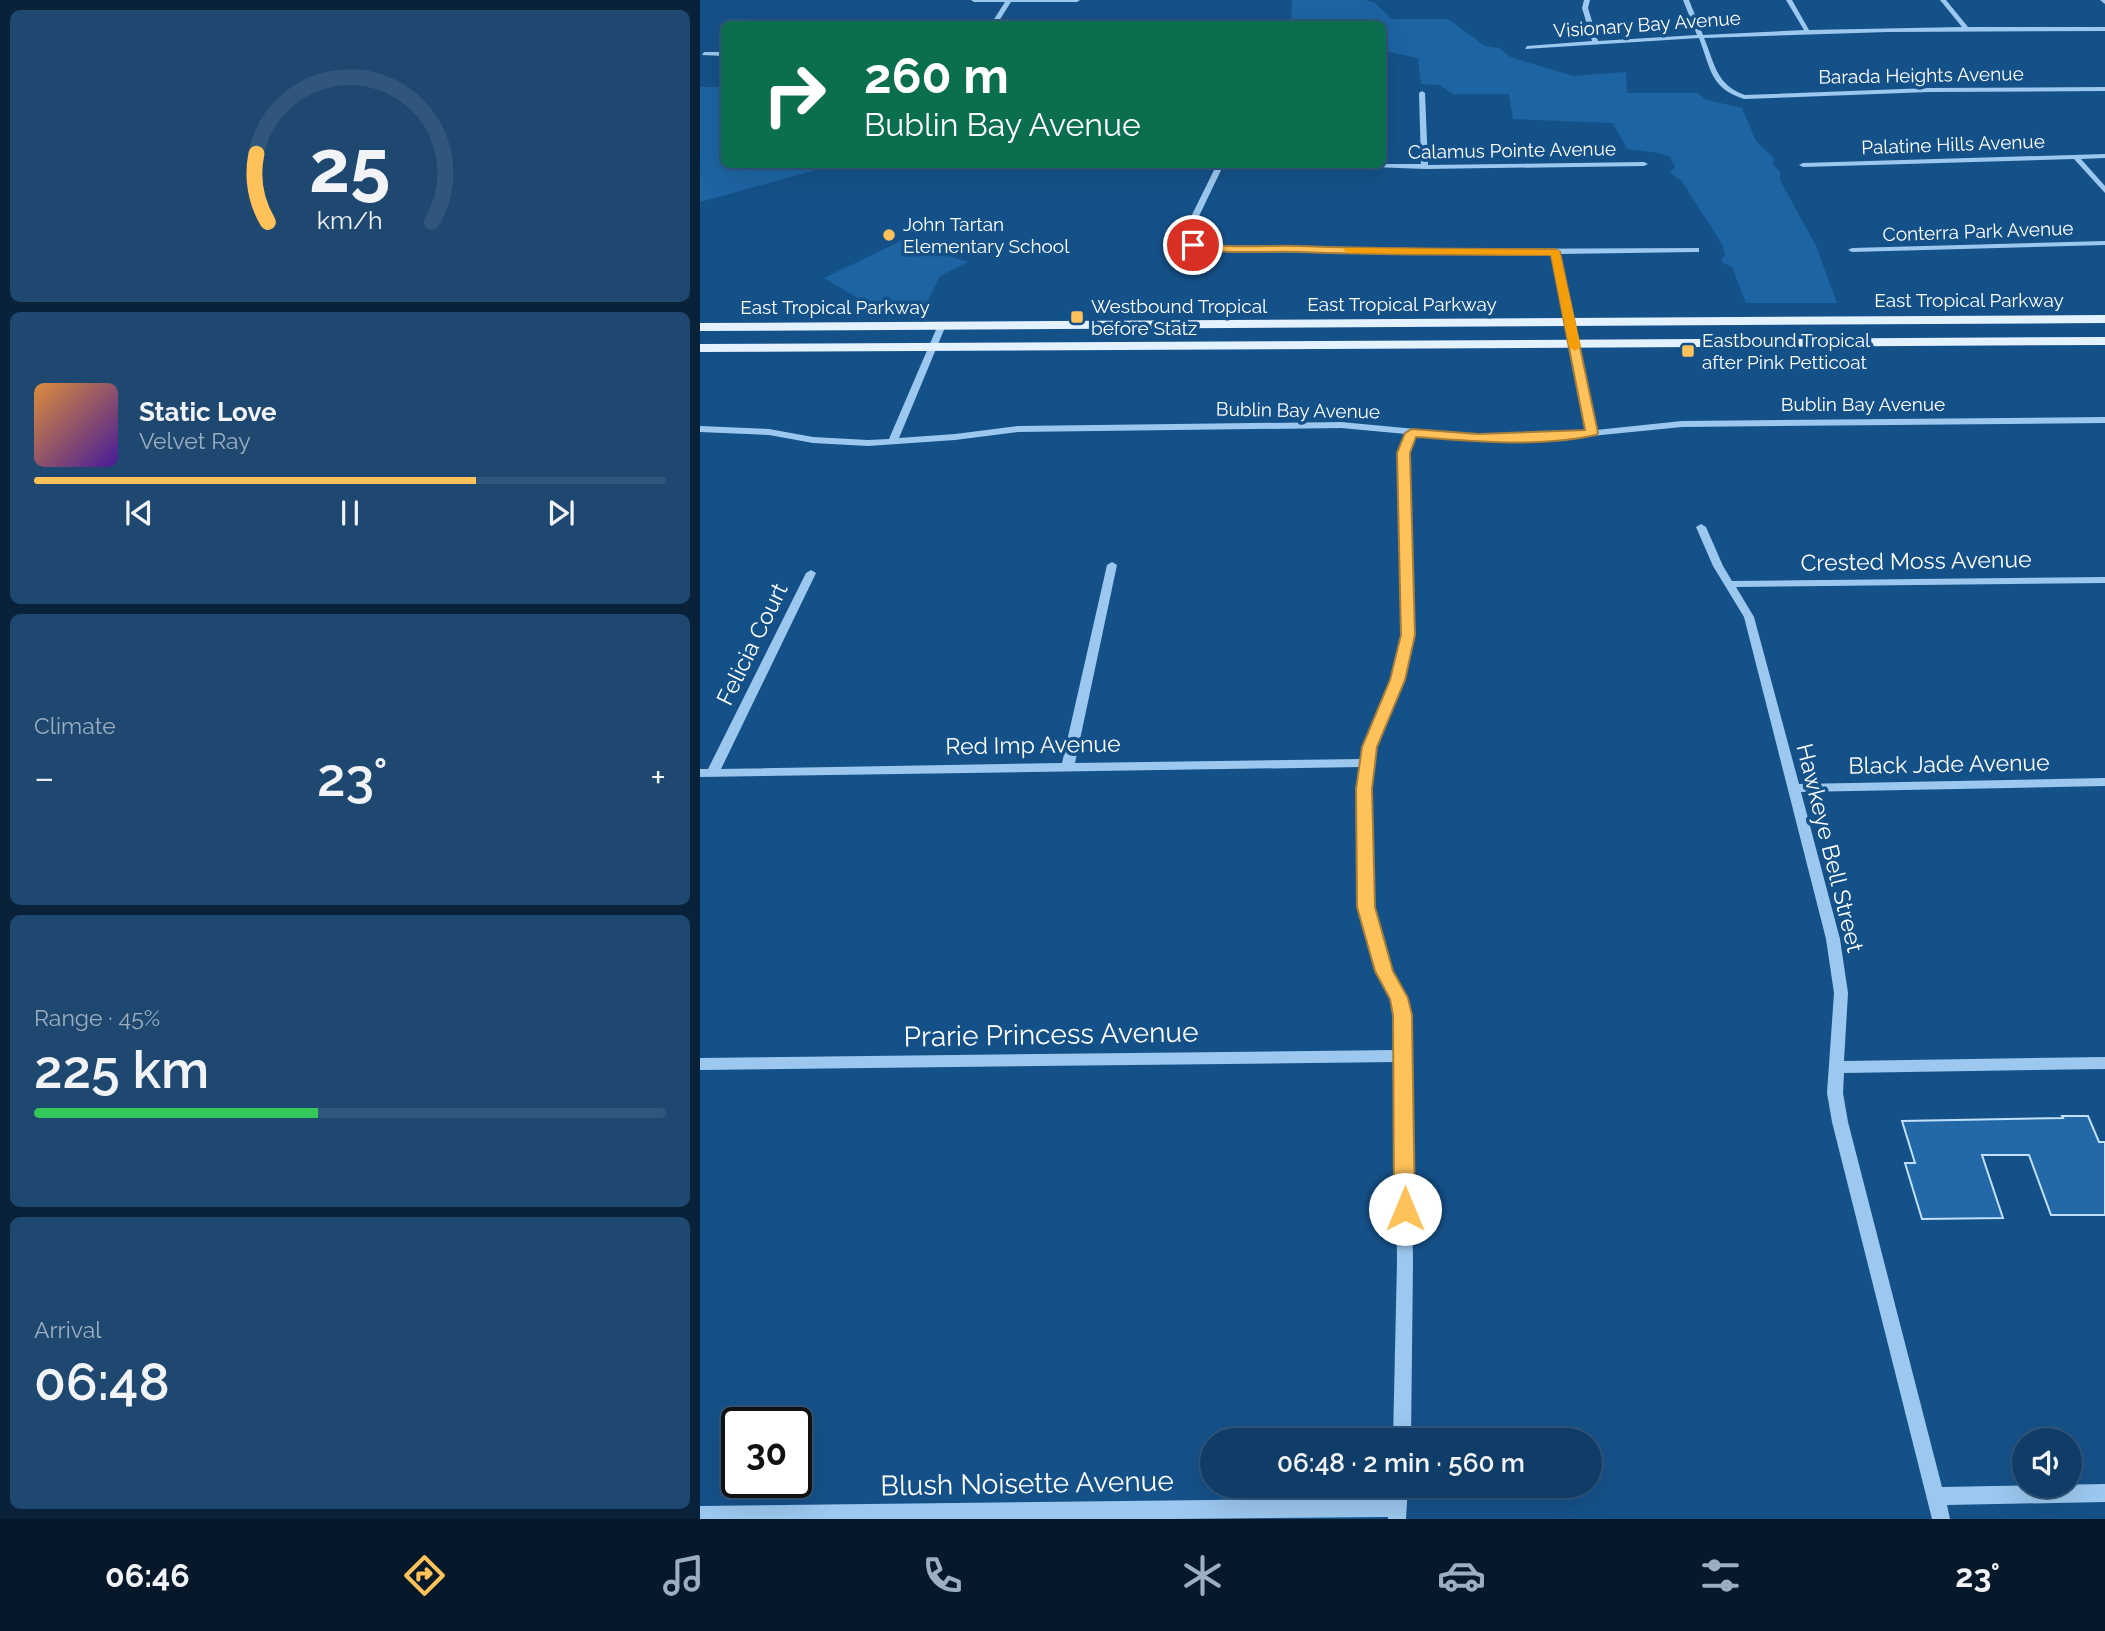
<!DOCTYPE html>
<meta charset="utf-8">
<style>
:root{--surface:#103d67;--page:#1e4870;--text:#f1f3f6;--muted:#9caec0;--line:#30567b;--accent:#ffc25a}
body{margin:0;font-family:Raleway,sans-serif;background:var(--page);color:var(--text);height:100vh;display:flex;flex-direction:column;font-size:26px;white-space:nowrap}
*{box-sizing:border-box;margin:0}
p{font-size:23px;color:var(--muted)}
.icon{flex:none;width:38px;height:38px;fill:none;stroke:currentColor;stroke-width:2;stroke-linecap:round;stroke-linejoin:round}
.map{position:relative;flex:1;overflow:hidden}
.sheet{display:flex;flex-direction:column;gap:10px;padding:10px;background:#092239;width:700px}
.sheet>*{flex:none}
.top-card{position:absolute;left:21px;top:21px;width:665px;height:147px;border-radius:10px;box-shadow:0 7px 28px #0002,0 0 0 2px var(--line);background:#0b6e4f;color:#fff;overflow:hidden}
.fabs{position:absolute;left:1312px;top:1428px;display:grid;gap:14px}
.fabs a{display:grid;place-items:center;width:70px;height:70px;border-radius:50%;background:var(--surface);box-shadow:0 7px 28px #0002,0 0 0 2px var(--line);font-size:35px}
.speed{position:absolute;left:21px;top:1407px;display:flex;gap:14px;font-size:35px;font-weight:700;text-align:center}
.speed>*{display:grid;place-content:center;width:91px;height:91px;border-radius:50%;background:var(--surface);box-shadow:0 7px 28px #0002,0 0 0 2px var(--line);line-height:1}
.speed .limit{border:4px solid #111;border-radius:10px;background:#fff;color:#111}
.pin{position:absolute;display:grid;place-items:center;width:60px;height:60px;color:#fff;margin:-30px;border:4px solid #fff;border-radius:50%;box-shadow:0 2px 7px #0007}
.me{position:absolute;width:77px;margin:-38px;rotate:0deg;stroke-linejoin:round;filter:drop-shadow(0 0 5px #0008)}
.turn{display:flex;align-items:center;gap:24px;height:147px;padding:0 28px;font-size:32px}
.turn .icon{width:91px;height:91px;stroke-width:2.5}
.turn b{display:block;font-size:49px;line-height:60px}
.big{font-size:52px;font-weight:600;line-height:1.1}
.sheet .widget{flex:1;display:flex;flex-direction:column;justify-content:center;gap:10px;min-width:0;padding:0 24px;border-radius:10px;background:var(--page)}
.sheet .dial{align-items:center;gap:0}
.dial svg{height:182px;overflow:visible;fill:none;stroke:var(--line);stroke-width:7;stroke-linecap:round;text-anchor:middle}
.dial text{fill:var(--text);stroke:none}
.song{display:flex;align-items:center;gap:21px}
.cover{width:84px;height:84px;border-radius:10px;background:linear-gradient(135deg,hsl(30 70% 55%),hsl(260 70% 35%))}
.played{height:7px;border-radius:4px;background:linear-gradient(90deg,var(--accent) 70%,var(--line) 70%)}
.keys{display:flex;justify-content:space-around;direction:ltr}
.heat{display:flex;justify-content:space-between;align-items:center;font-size:38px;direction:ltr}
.charge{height:10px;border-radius:5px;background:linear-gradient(90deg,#34c759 45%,var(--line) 0)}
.trip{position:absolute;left:500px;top:1428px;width:402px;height:70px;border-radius:35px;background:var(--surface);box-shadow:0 7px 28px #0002,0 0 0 2px var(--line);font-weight:600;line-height:70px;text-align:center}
.menu{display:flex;height:112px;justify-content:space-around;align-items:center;background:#061829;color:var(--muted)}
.menu .icon{width:49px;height:49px}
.menu .active{color:var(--accent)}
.menu b{font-size:32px;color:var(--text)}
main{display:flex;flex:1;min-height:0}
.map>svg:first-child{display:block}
.green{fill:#1d64a2}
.building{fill:#2369a8;stroke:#c2e0fb;stroke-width:2}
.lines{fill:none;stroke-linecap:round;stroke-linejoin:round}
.minor{fill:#9cc8ef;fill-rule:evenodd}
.major{fill:#e4f1ff;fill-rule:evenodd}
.route{fill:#ffc25a;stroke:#a67e3a;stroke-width:2}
.slow{fill:#f59e0b}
.poi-dot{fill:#ffc25a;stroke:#155189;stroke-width:2.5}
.labels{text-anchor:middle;stroke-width:7;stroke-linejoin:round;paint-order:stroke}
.far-street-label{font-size:19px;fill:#fff;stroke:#155189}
.far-poi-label{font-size:19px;fill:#fff;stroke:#155189;text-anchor:start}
.street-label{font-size:23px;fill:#fff;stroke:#155189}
.near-street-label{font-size:28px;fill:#fff;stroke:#155189}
</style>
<main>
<section class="sheet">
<div class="widget dial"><svg viewBox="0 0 100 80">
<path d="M14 69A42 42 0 1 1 86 69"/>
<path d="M14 69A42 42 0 0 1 9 39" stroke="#ffc25a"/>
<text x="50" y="56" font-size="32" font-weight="700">25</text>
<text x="50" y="72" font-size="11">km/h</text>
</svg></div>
<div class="widget">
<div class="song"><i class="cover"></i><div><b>Static Love</b><p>Velvet Ray</p></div></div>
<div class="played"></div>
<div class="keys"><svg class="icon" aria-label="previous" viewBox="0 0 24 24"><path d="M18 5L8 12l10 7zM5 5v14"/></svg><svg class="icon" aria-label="pause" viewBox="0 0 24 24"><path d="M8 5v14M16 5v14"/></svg><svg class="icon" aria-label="next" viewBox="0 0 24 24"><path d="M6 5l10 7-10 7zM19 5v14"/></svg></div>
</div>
<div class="widget"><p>Climate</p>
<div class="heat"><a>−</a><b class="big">23°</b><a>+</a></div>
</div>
<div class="widget"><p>Range · 45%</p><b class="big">225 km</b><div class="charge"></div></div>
<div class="widget"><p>Arrival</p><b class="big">06:48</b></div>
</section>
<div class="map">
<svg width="1405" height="1519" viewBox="0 0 1405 1519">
<rect width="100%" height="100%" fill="#155189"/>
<g class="green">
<polygon points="592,0 665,0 675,3 692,19 748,19 785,46 799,48 810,57 873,76 926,72 927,93 997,93 1007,100 1042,108 1056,141 1074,158 1073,165 1080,172 1080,180 1116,246 1137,303 1046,303 1032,267 1021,262 1025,254 1022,244 981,180 970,173 975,167 970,157 958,153 927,149 913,123 813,119 809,94 753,94 739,85 721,84 718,58 683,51 682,24 611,24 611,21 591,21"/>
<polygon points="0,87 24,87 24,164 134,165 0,202"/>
<polygon points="201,241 268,262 240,276 225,307 173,307 124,278"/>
</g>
<polygon class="building" points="1362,1116 1388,1116 1399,1142 1405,1142 1405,1215 1351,1215 1329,1155 1282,1155 1303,1218 1222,1219 1205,1163 1215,1163 1202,1121 1363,1118"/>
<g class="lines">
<g class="minor">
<polygon points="271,0 380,0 377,2 311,2 297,24 291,24 305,2 274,2"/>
<path d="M884,0H890L888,8L898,41L997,35L983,0H989L1003,35L1104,30L1086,0H1092L1109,30L1262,27L1240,0H1246L1268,27H1405V31L1188,32L1004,38C1015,64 1016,85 1045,95L1229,88L1405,87V91L1229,92L1044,99C1010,88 1011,69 999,38L825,49L827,46L892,41L882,8Z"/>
<polygon points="1400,0 1405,0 1405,4"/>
<polygon points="4,52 24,52 24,56 2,55"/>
<polygon points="722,91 725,93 728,165 944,162 948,164 944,166 725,169 594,164 721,164 719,93"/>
<polygon points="1405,154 1405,158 1381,159 1405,186 1405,193 1374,159 1103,167 1099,165 1103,163"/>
<polygon points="517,164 524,164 490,235 491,240 508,245 744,249 999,248 999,252 996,252 859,254 896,430 982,421 1405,417 1405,423 982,427 851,440 779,441 715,435 709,453 714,634 704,680 676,747 670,789 673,907 691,971 706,998 709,1015 713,1262 711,1440 693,1440 697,1262 695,1062 0,1070 0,1058 695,1050 695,1015 692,998 677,971 659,907 658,789 661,767 0,777 0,769 8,769 106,573 111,570 116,573 21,769 362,763 407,565 412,562 417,565 375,763 662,759 664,747 692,680 702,634 699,453 706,434 641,428 318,432 255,440 168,446 113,443 69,435 0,432 0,426 69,429 113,437 168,440 189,439 238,325 242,322 246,325 199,438 255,434 318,426 641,422 779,435 851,434 887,431 851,254 537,252 508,250 484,243 482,235"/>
<polygon points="1405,241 1405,245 1152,252 1148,250 1152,248"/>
<polygon points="1001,524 1006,527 1023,566 1032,581 1405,577 1405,583 1036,587 1054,617 1099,784 1405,778 1405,786 1101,792 1140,939 1148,993 1144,1061 1405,1057 1405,1069 1144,1073 1143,1093 1148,1122 1242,1487 1405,1484 1405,1502 1247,1505 1250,1519 1232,1519 1132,1122 1127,1093 1134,993 1126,939 1044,617 1013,566 996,527"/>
<polygon points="690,1486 708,1486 706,1519 688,1519 688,1517 473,1519 0,1519 0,1506 689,1498"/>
</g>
<g class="major">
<polygon points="1405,315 1405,323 0,331 0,323"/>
<polygon points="1405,337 1405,345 0,352 0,344"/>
</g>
</g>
<path class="route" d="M493,242C528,249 564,245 599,246C685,249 770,249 855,249L860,252L898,433L896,435C838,448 774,441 716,437L710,453L715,635L705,680L677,747L672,789L675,907L693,971L708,998L712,1015L715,1209L712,1216L705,1219L697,1216L694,1209L693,1015L690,999L675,971L657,907L656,789L662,747L690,680L701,635L697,453L705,433L712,429L779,434L885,430L851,255C766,255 682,255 597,252C561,251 524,255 490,247V243Z"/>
<polygon class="slow" points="645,248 859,250 881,347 875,351 869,347 851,255 648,253 643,250"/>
<g class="poi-dot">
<circle cx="189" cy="235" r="7"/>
<rect x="370" y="310" width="14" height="14" rx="3.5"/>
<rect x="981" y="344" width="14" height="14" rx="3.5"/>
</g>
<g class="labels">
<g class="far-street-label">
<text transform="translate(947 24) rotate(-4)" y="7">Visionary Bay Avenue</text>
<text transform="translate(1221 75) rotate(-1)" y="7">Barada Heights Avenue</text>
<text transform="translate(1253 144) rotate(-2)" y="7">Palatine Hills Avenue</text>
<text transform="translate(812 150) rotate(-1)" y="7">Calamus Pointe Avenue</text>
<text transform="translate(1278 231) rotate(-2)" y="7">Conterra Park Avenue</text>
<text x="1269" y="307">East Tropical Parkway</text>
<text x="702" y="311">East Tropical Parkway</text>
<text x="135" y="314">East Tropical Parkway</text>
<text x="1163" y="411">Bublin Bay Avenue</text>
<text transform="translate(598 410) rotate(1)" y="7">Bublin Bay Avenue</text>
</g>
<g class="far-poi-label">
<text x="203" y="231">John Tartan<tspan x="203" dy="22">Elementary School</tspan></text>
<text x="391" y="313">Westbound Tropical<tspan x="391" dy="22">before Statz</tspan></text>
<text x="1002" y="347">Eastbound Tropical<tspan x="1002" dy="22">after Pink Petticoat</tspan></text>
</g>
<g class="street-label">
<text transform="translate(1216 561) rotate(-1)" y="8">Crested Moss Avenue</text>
<text transform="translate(52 644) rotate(-64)" y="8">Felicia Court</text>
<text transform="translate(333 745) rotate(-1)" y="8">Red Imp Avenue</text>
<text transform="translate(1249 764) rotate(-1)" y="8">Black Jade Avenue</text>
<text transform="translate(1130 848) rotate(76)" y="8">Hawkeye Bell Street</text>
</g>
<g class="near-street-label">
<text transform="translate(351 1034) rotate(-1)" y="10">Prarie Princess Avenue</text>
<text transform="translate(327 1483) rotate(-1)" y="10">Blush Noisette Avenue</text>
</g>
</g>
</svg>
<div class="fabs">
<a><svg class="icon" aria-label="sound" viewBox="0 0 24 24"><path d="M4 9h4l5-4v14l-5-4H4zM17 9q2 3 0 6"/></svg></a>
</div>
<div class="speed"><div class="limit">30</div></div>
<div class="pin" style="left:493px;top:245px;background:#d93025"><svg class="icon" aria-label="arrive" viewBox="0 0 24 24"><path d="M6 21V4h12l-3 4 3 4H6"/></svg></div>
<svg class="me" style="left:705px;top:1209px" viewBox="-20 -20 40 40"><circle r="19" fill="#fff"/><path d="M0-13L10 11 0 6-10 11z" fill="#ffc25a"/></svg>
<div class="trip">06:48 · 2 min · 560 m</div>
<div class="top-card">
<div class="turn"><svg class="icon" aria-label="right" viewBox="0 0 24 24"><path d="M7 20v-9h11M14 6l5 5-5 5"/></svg><div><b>260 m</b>Bublin Bay Avenue</div></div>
</div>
</div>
</main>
<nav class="menu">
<b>06:46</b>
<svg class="icon active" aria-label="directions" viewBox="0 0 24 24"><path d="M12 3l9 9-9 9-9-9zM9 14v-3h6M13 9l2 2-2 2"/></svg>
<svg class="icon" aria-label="music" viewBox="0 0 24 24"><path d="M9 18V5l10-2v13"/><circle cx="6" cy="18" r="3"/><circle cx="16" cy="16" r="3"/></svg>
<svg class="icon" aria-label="phone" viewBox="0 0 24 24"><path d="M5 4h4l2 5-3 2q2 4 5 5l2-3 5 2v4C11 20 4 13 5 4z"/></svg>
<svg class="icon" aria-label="climate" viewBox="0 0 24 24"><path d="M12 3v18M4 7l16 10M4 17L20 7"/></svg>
<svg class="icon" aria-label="car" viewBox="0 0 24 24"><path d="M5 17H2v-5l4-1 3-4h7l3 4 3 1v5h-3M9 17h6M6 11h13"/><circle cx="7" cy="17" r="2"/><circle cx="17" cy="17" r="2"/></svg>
<svg class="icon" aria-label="filters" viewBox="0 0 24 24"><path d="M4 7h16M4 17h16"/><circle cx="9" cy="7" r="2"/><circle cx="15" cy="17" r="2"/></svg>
<b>23°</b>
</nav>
